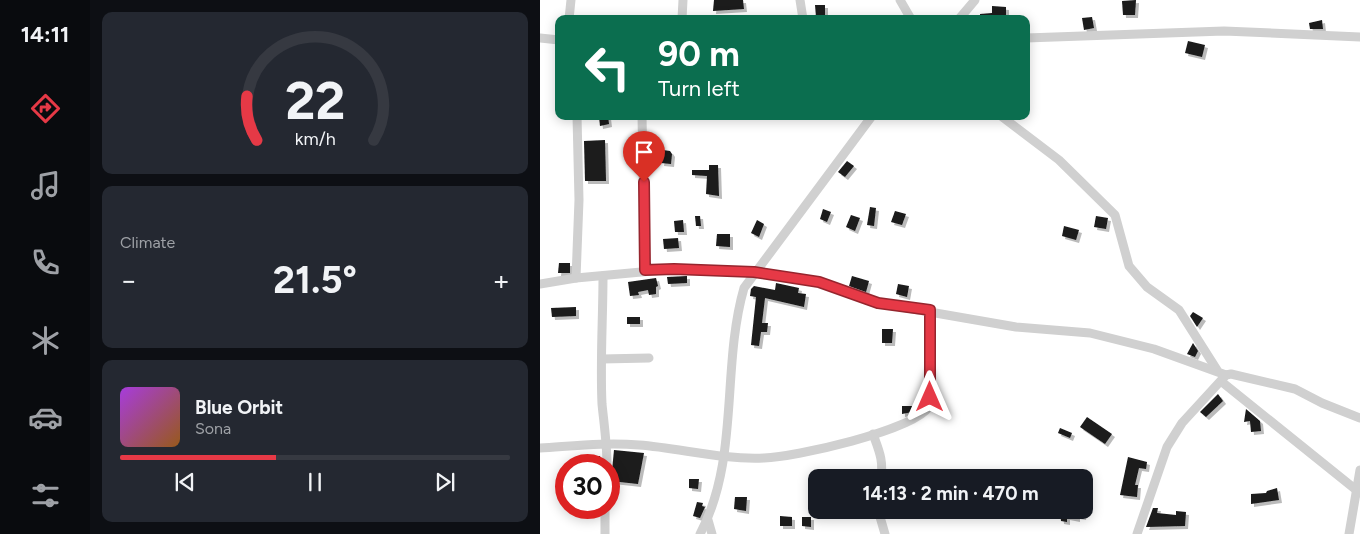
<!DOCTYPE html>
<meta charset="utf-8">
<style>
:root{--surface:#171b24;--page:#242831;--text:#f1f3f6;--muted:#9ea1a6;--line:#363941;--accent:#e63946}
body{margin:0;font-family:Figtree,sans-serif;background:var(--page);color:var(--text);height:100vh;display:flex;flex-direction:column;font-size:19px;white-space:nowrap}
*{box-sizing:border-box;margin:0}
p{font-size:16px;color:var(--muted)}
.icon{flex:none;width:28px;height:28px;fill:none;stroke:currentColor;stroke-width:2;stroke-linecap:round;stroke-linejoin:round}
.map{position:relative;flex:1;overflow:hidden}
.sheet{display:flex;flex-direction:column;gap:12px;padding:12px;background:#0d0f14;width:450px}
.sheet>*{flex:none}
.top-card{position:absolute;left:15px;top:15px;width:475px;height:105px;border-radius:10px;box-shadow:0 2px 12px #0003;background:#0b6e4f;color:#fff;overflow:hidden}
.speed{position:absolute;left:15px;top:454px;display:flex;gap:10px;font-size:25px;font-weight:700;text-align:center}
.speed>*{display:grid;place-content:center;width:65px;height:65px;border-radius:50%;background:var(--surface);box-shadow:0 2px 12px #0003;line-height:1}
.speed .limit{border:8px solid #d22;background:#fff;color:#111}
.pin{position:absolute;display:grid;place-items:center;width:42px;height:42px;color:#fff;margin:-51px -21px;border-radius:50% 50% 50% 0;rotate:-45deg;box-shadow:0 0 5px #0007}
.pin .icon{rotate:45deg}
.me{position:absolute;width:55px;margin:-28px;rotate:0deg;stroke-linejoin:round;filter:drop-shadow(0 0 4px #0008)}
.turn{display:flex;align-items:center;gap:18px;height:105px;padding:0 20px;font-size:22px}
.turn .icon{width:65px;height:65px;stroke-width:2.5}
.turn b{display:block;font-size:35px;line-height:42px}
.big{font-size:38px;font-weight:700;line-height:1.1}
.sheet .tile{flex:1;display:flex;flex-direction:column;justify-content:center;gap:8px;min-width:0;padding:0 18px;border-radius:10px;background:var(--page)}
.sheet .dial{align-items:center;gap:0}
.dial svg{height:130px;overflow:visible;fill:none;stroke:var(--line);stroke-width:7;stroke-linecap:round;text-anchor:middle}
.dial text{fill:var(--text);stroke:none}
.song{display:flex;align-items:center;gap:15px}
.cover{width:60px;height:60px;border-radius:8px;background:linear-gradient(135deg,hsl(280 70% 55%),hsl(30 70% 35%))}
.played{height:5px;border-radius:2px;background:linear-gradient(90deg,var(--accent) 40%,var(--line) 40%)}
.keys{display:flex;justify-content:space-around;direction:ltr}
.heat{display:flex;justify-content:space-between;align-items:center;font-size:28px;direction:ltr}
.trip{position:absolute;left:268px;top:469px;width:285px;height:50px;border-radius:10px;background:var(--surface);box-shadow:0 2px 12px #0003;font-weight:700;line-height:50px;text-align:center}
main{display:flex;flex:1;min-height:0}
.tab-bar{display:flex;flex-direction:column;width:90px;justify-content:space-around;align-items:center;background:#090b0e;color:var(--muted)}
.tab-bar .icon{width:35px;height:35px}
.tab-bar .active{color:var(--accent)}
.tab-bar b{font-size:22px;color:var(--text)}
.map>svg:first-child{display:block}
.building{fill:#1a1a1a;filter:url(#shadow)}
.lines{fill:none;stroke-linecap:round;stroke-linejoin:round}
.minor{stroke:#d0d0d0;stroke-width:9}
.route-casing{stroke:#96252e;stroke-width:12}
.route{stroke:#e63946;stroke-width:9}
</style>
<main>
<nav class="tab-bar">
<b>14:11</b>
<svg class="icon active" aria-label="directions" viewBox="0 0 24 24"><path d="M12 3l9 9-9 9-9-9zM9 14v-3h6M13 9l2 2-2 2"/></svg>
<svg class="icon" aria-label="music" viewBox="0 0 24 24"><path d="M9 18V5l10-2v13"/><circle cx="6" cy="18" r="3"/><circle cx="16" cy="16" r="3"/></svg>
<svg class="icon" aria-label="phone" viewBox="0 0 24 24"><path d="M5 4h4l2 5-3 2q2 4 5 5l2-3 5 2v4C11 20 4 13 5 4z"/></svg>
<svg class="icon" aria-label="climate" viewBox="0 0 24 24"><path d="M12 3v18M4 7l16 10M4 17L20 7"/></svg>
<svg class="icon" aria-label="car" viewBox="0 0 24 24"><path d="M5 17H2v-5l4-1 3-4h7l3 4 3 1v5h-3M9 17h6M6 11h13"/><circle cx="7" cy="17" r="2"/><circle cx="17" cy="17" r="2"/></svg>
<svg class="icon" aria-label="filters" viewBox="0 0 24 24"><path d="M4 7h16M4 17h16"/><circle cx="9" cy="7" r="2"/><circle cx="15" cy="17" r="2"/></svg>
</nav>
<section class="sheet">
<div class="tile dial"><svg viewBox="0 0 100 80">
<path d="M14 69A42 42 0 1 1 86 69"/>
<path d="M14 69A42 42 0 0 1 8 42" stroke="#e63946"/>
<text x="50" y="56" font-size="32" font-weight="700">22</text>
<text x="50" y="72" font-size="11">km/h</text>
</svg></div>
<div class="tile"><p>Climate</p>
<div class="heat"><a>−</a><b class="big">21.5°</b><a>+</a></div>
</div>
<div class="tile">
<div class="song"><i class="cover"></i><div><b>Blue Orbit</b><p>Sona</p></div></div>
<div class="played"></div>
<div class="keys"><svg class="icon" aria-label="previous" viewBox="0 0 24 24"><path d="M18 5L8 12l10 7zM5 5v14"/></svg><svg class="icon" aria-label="pause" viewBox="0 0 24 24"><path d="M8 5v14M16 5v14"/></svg><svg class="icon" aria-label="next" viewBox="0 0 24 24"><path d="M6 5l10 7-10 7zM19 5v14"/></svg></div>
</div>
</section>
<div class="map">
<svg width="820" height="534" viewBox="0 0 820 534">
<defs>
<filter id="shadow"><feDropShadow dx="3" dy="3" stdDeviation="0" flood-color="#0004"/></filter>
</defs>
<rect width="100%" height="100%" fill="#fff"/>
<g class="building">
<polygon points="174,0 203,0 204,9 173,11"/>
<polygon points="596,0 595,15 583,15 582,1"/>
<polygon points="275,5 285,5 285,17 276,17"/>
<polygon points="452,6 466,7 466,19 440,19 440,14 452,13"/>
<polygon points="552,17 554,28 544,30 542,18"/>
<polygon points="782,20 783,29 770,29 769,23"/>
<polygon points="648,41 665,45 662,57 645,53"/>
<polygon points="68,116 69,124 60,126 59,117"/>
<polygon points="65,140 66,181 45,181 44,141"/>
<polygon points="123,150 130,151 132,154 131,164 121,163"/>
<polygon points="307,161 314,166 305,177 298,172"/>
<polygon points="169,165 178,165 179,196 166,194 167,176 152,175 152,170 169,170"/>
<polygon points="330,207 336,208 334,226 327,225"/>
<polygon points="283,209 291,212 287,222 280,219"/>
<polygon points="355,211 366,214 362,225 351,222"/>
<polygon points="311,215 320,218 315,231 306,227"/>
<polygon points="155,216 160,216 161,226 156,226"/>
<polygon points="556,216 568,218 566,229 554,227"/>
<polygon points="143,220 144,232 135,232 134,221"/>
<polygon points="217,220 224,224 219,237 211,233"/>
<polygon points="524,226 539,230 536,240 522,236"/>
<polygon points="177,234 190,234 190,247 176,246"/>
<polygon points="138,238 139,248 124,249 123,239"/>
<polygon points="19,263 30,263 30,273 18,273"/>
<polygon points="147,276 147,283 128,284 127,277"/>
<polygon points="312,276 329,281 326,292 309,286"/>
<polygon points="116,278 118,286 116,287 116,294 109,295 108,290 98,292 99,295 90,296 88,282"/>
<polygon points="236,283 259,288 258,293 266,294 264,307 225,298 222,323 228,323 227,332 221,332 219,346 211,345 216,297 210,296 211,289 214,286 235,290"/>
<polygon points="358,284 369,286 367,297 356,294"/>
<polygon points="36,307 36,316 12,317 11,308"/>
<polygon points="653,312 663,318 657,327 650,316"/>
<rect x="87" y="317" width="13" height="7"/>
<polygon points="342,329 353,329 352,343 342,343"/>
<polygon points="653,343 658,351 655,357 647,354"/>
<polygon points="678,394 683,401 666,417 660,412"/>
<polygon points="362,406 372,406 372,412 362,414"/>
<polygon points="706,409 720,421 721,431 711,432 710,421 704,422"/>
<polygon points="547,417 572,434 565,444 540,427"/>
<polygon points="520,428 532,433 530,438 518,433"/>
<polygon points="74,450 104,453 98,484 71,481"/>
<polygon points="50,456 60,456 61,464 51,464"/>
<polygon points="588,457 607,462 606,469 599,468 595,485 598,485 597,497 580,495"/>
<polygon points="149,479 159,479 158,489 149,488"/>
<polygon points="271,487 276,487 276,507 269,506"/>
<polygon points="737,488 739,500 711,504 711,494 726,493 727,491"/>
<polygon points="17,490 26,491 26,496 18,498"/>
<polygon points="195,497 207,497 206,511 194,509"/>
<polygon points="157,502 163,503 162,506 165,507 160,518 153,516"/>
<polygon points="613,508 618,508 617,513 636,515 636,511 646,512 645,526 606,527"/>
<polygon points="520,510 544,510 543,517 537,516 537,519 527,517 527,522 521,521"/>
<polygon points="240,516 252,517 252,526 240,526"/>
<polygon points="262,517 271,517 271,527 262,526"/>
</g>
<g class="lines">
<g class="minor">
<polyline points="260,0 263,19"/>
<polyline points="360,0 371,19"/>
<polyline points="29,19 31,0"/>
<polyline points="142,19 143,0"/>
<polyline points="419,19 435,0"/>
<polyline points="0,38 19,40"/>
<polyline points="486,38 684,31 820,37"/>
<polyline points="102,116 105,270"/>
<polyline points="461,116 519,160 575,215 589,266 607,287 639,310 677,370"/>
<path d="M63,276C63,318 60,361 62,404C64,424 67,444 67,465"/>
<polyline points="36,278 39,200 37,116"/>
<polyline points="0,284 36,278 134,269 214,272 279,282 338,303 476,327 550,333 614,349 686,375 691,374 755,389 782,403 820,418"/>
<polyline points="62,359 109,358"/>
<polyline points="682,382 820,493"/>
<path d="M333,434C338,448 345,463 340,478"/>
<path d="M0,448C33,446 66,442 99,445C140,448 182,460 224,458C255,457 372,431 389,407L390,310"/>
<polyline points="65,508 65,534"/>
<polyline points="338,510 345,534"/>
<polyline points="168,520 172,534"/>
<path d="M160,534C200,459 181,368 204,288L332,116"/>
<polyline points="597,534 627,447 642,423 686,375"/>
<polyline points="809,534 820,470"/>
</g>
</g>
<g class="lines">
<defs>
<polyline id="route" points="104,182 105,270 134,269 214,272 279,282 338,303 390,310 390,397"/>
</defs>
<use href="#route" class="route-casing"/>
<use href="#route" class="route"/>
</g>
</svg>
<div class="speed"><div class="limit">30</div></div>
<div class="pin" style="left:104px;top:182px;background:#d93025"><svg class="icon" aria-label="arrive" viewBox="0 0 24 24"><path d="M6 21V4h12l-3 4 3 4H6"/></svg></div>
<svg class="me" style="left:390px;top:397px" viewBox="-20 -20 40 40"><path d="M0-17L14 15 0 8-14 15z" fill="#e63946" stroke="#fff" stroke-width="4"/></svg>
<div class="trip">14:13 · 2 min · 470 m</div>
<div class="top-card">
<div class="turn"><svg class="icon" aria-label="left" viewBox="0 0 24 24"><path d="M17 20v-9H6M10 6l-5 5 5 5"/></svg><div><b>90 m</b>Turn left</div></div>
</div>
</div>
</main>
